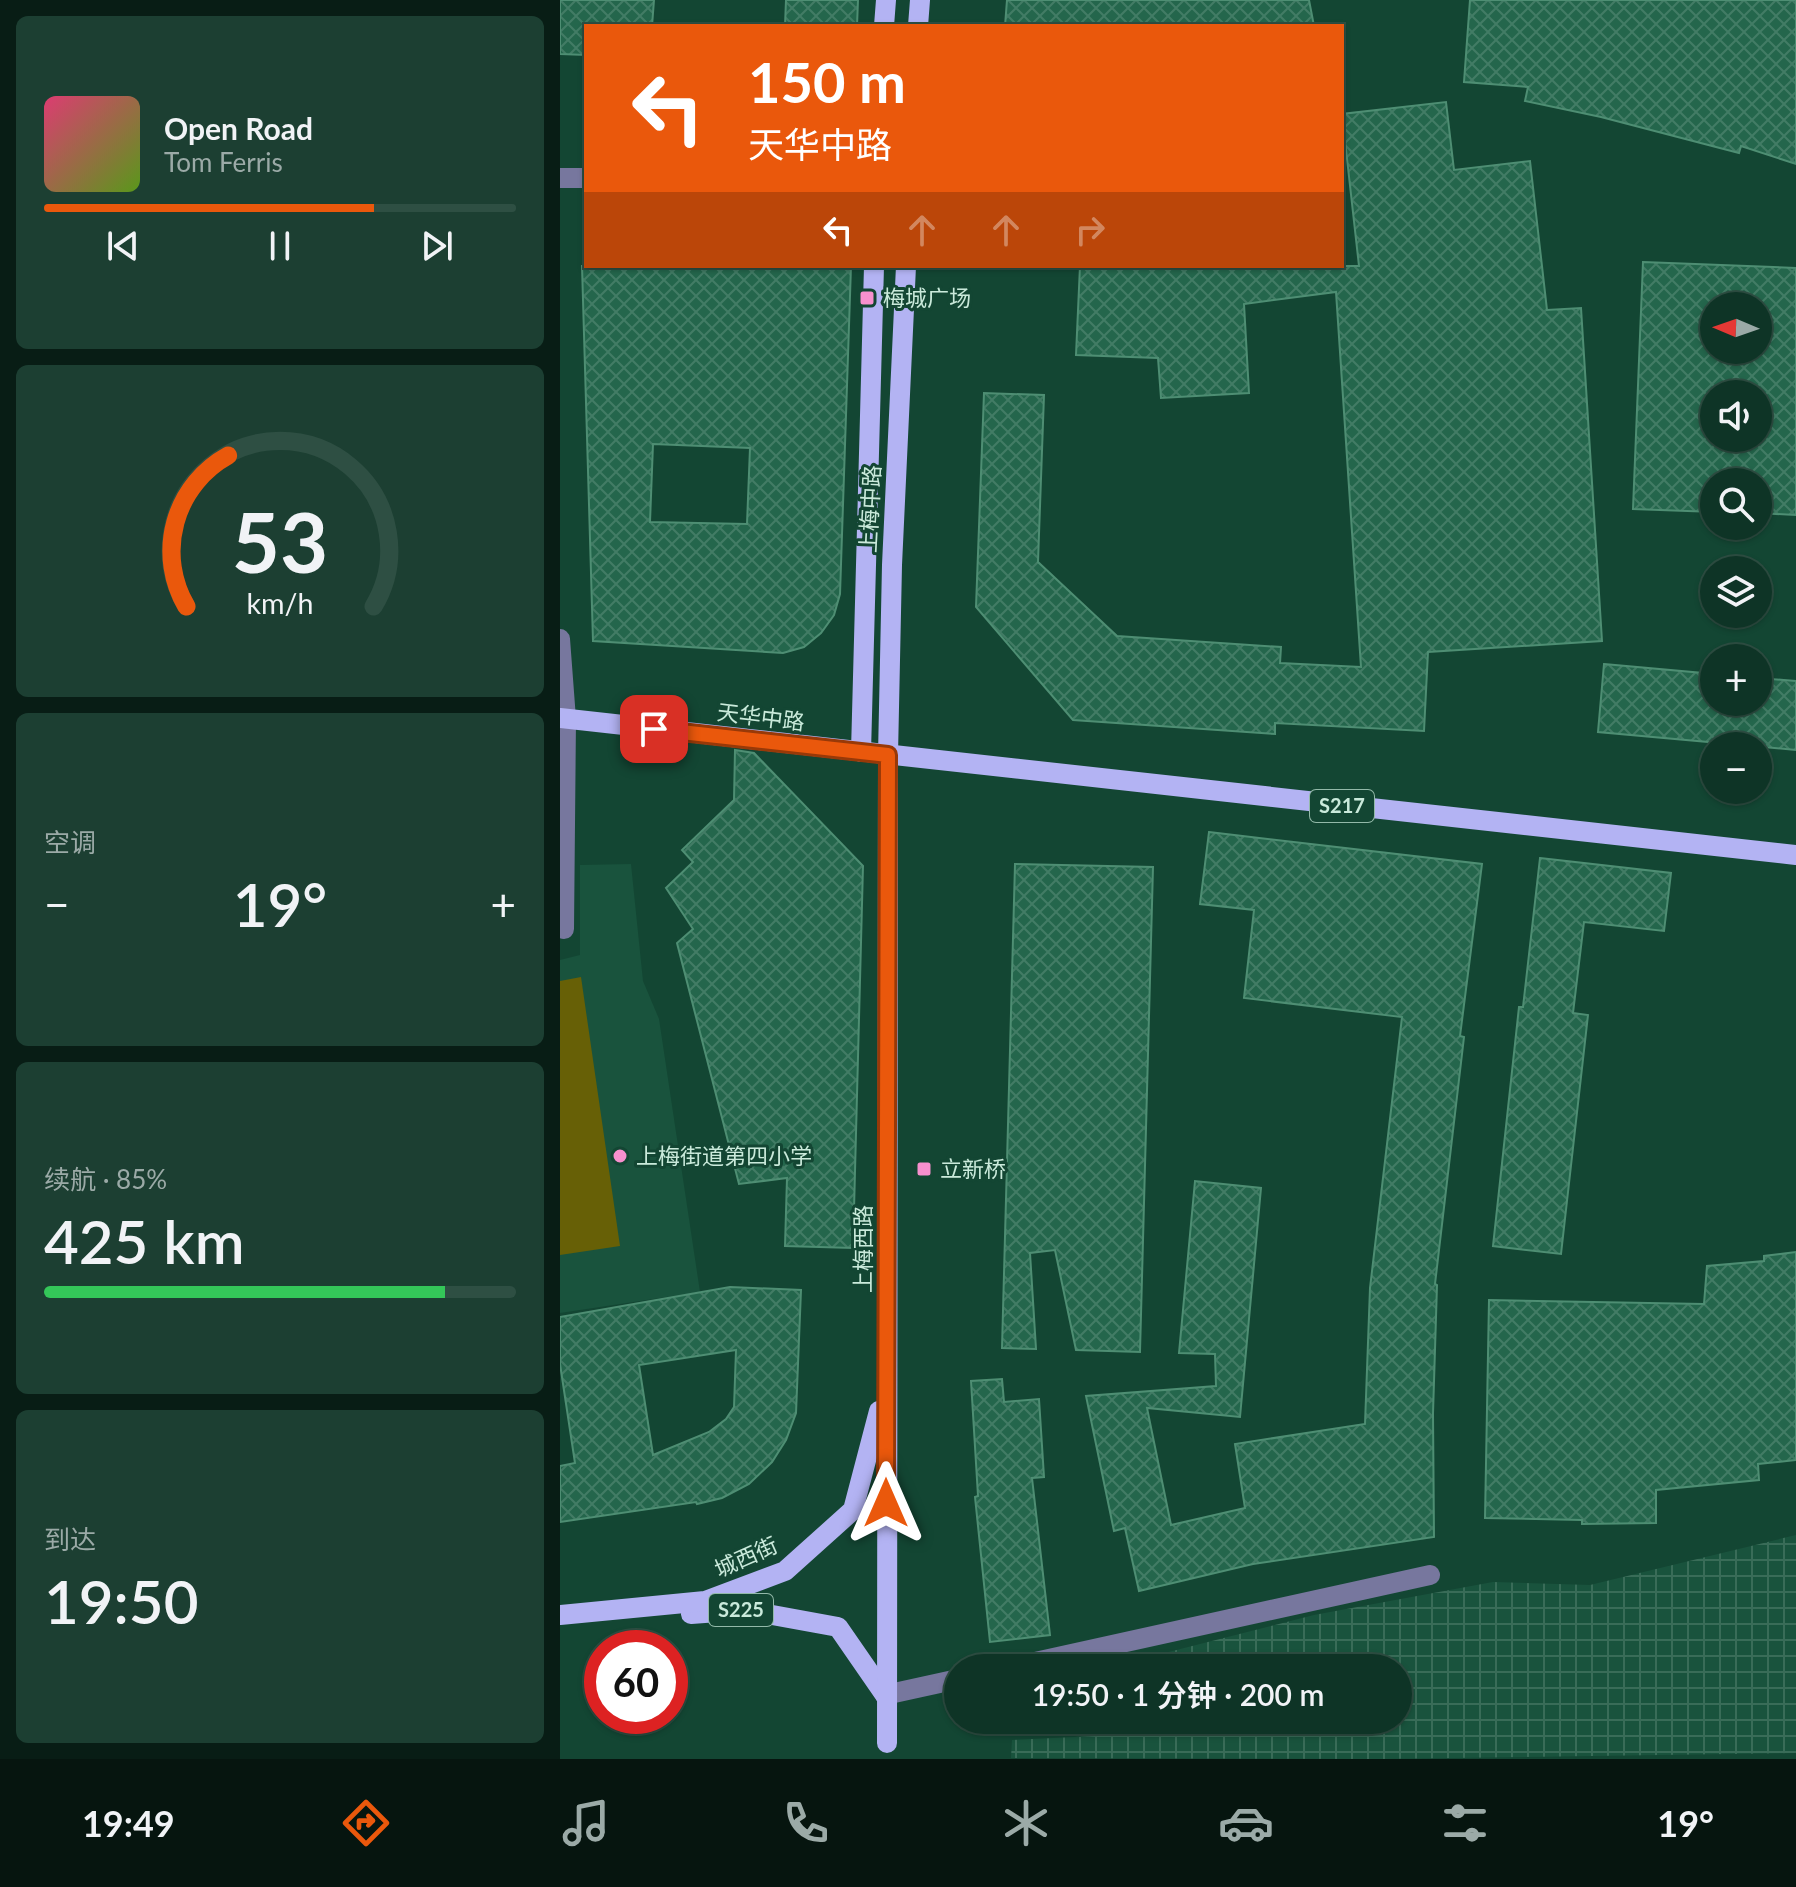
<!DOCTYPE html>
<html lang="zh">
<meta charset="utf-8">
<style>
:root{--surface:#0e3426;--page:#1c3f32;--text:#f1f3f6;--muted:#9baaa7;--line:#2e4f43;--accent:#ea580c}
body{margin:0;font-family:Lato,"Noto Sans SC",sans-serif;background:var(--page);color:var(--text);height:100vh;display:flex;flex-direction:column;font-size:30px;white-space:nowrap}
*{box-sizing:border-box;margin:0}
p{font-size:26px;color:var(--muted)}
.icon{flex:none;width:44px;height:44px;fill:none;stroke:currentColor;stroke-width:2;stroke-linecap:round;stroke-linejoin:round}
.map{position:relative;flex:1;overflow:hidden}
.details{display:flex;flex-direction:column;gap:16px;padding:16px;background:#081d15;width:560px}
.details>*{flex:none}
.banner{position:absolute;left:24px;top:24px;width:760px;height:244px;border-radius:0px;box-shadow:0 2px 6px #0004,0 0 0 2px var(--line);background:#ea580c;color:#fff;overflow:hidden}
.needle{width:52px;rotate:272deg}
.buttons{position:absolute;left:1140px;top:292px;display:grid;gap:16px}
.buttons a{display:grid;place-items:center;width:72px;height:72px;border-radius:50%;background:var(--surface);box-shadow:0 2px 6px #0004,0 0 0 2px var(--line);font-size:40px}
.speed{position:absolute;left:24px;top:1630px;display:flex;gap:16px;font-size:40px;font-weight:700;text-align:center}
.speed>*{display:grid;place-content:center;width:104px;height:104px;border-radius:50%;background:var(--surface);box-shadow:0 2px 6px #0004,0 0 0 2px var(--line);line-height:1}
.speed .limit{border:12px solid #d22;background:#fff;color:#111}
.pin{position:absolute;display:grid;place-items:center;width:68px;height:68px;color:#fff;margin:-34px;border-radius:16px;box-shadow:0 4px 12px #0006}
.me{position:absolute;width:88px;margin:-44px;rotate:0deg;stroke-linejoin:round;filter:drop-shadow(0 0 6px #0008)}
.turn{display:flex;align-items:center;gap:28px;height:168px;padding:0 32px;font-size:36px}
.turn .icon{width:104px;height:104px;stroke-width:2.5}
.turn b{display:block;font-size:56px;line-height:68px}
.lanes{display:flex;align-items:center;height:76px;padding:0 32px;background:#0003;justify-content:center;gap:40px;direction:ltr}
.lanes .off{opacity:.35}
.big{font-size:60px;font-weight:600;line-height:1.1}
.details .widget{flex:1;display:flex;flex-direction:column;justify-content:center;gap:12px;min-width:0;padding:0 28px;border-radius:12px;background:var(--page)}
.details .dial{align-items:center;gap:0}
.dial svg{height:208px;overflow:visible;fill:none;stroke:var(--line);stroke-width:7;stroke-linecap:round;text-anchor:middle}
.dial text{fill:var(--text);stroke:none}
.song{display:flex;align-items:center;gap:24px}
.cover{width:96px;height:96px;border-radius:12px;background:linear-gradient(135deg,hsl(340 70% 55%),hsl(90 70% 35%))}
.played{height:8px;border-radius:4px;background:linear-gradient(90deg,var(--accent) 70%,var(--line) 70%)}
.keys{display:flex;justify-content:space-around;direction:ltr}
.heat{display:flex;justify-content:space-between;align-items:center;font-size:44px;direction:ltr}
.charge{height:12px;border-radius:6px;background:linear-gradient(90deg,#34c759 85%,var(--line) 0)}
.trip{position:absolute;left:384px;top:1654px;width:468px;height:80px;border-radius:40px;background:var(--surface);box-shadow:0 2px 6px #0004,0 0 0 2px var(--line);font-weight:600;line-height:80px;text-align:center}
.tab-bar{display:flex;height:128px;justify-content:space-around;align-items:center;background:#06150f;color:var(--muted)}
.tab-bar .icon{width:56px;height:56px}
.tab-bar .selected{color:var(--accent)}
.tab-bar b{font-size:36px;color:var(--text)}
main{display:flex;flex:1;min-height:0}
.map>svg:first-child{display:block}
.built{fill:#19533d}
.industrial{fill:url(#industrial-grid)}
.pitch{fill:#676006}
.building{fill:url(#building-cross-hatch);stroke:#4e8e73;stroke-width:2;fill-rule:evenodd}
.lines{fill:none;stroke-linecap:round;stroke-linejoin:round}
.minor{stroke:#77779e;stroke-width:20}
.major{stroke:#b3b3f3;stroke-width:20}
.route-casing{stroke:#983908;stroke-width:20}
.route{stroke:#ea580c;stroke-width:14}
.poi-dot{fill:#f790ce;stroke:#134633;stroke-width:3}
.labels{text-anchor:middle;stroke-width:6;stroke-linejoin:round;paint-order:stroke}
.shield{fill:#134633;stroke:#93b9a9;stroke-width:2}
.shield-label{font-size:20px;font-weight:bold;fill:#caeadb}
.poi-label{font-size:22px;fill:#caeadb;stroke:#134633;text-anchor:start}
.street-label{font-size:22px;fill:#caeadb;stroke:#134633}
</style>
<main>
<section class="details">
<div class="widget">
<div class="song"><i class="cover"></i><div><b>Open Road</b><p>Tom Ferris</p></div></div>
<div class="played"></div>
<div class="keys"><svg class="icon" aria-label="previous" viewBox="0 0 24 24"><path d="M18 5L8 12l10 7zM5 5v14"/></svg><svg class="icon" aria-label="pause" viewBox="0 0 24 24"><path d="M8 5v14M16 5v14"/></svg><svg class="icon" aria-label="next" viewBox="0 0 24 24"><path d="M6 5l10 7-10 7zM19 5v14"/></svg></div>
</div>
<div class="widget dial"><svg viewBox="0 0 100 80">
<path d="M14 69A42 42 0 1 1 86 69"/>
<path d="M14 69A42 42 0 0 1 30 11" stroke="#ea580c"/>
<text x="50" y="56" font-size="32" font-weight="700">53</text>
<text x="50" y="72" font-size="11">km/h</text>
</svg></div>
<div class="widget"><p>空调</p>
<div class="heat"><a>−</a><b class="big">19°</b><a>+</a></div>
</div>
<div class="widget"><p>续航 · 85%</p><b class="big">425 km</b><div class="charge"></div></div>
<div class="widget"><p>到达</p><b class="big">19:50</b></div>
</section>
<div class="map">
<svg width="1236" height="1759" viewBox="0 0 1236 1759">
<defs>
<pattern id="industrial-grid" width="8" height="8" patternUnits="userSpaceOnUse" patternTransform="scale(2)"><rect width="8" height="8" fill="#19533d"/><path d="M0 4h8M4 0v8" fill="none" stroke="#396c58"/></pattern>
<pattern id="building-cross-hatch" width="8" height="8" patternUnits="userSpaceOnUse" patternTransform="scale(2)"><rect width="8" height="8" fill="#24664c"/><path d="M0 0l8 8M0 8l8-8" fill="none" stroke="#427c65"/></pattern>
</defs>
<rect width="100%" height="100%" fill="#134633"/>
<polygon class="built" points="71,864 83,981 99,1019 140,1292 0,1313 0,960 20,955 20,865"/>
<polygon class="industrial" points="1236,1535 1236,1753 819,1759 451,1758 452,1740 579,1734 690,1736 689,1720 838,1720 838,1668 583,1668 581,1659 754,1615 933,1582 1030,1585"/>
<polygon class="pitch" points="21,977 60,1246 0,1255 0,981"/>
<g class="building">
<polygon points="0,0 94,0 92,26 26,26 26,55 0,54"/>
<polygon points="226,0 298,0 297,26 225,26"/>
<polygon points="447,0 749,0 754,26 445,26"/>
<polygon points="910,0 1236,0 1236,164 1181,146 1179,153 1041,117 965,101 968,87 904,82"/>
<polygon points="886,102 894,170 970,161 987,310 1021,308 1042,641 868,652 864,731 715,723 715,734 513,720 416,607 424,393 484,395 478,562 557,636 721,647 720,663 801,667 776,292 684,304 689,393 601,398 598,358 516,355 520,266 799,266 782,114"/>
<path d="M1083,262L1236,268V515L1198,513V482H1154V512L1073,509ZM1154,306H1198V350H1154ZM1154,394H1198V438H1154Z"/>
<path d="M22,266H291L280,594L274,615L261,633L244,647L223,653L33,641ZM93,444L190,448L187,524L90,522Z"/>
<polygon points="1044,664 1154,674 1154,702 1198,702 1198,678 1236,681 1236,750 1038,732"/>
<polygon points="175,750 194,753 303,866 293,1248 225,1246 227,1178 179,1184 117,943 133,929 106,888 133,862 122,850 174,800"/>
<polygon points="649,832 922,864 900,1036 904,1037 875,1284 877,1285 873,1414 874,1537 693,1564 579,1591 565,1528 554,1531 526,1396 656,1386 655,1354 619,1353 635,1181 701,1188 680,1417 587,1408 611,1525 685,1508 675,1444 805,1424 810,1288 842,1017 684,998 694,910 640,904"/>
<polygon points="980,858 1111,873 1104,931 1024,922 1013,1013 1028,1015 1001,1254 933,1246 959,1007 963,1007"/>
<polygon points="455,864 593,867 580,1352 516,1350 495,1250 470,1253 476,1349 442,1348"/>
<polygon points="1236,1252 1236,1460 1198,1464 1199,1480 1096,1490 1096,1523 1022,1524 1022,1520 925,1518 929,1300 1144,1304 1147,1266 1204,1261 1204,1256"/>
<path d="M170,1287L241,1290L236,1413L226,1440L212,1462L189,1484L162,1498L137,1504L136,1502L0,1522V1466L15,1463L0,1364V1317ZM176,1350L174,1407L166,1419L149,1432L93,1455L79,1365Z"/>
<polygon points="442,1379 444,1402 479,1399 484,1477 472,1478 490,1635 430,1642 415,1497 418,1496 411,1381"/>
</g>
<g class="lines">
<g class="minor">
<polyline points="0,178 26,178"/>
<polyline points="0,639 6,719 4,929"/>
<polyline points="448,1668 870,1575"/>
<polyline points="325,1695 398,1679"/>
</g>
<g class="major">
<polyline points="324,26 326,0"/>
<polyline points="358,26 360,0"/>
<polyline points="0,718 1236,855"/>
<polyline points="301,752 314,266"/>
<polyline points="131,1614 185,1610 278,1627 325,1695"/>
<polyline points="0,1615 145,1601 225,1571 293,1510 319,1411"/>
<polyline points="327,1743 328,755 332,565 346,266"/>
</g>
</g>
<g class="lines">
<defs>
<polyline id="route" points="94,729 328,755 326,1503"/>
</defs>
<use href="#route" class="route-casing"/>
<use href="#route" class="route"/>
</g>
<g class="poi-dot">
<rect x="299" y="290" width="16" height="16" rx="4"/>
<circle cx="60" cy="1156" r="8"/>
<rect x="356" y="1161" width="16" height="16" rx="4"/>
</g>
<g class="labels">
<g class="shield">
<rect x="750" y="790" width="64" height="32" rx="6"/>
<rect x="149" y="1594" width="64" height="32" rx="6"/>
</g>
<g class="shield-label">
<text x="782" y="813">S217</text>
<text x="181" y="1617">S225</text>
</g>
<g class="poi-label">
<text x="323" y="306">梅城广场</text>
<text x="76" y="1164">上梅街道第四小学</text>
<text x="380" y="1177">立新桥</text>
</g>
<g class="street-label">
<text transform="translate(310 509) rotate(-87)" y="8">上梅中路</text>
<text transform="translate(201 717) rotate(7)" y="8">天华中路</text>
<text transform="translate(303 1249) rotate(-90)" y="8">上梅西路</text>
<text transform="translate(186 1557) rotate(-24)" y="8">城西街</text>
</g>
</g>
</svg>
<div class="buttons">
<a><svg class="needle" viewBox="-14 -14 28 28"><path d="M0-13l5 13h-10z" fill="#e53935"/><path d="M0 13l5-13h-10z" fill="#9baaa7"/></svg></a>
<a><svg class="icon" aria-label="sound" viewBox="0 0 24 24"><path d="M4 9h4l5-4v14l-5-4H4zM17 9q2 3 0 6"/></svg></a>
<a><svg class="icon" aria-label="search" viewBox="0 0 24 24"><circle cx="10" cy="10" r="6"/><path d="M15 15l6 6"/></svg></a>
<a><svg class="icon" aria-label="layers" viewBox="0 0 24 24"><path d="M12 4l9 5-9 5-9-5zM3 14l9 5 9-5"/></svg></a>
<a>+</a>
<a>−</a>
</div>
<div class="speed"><div class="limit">60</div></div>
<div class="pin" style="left:94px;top:729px;background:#d93025"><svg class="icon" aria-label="arrive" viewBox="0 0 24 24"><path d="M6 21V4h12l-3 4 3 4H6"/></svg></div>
<svg class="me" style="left:326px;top:1503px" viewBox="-20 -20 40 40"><path d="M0-17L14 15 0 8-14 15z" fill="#ea580c" stroke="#fff" stroke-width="4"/></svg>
<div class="trip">19:50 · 1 分钟 · 200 m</div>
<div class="banner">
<div class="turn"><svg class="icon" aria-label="left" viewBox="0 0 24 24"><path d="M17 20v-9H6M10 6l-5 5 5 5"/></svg><div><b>150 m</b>天华中路</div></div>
<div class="lanes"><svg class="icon" aria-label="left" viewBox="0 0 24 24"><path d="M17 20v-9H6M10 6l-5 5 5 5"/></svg><svg class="icon off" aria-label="ahead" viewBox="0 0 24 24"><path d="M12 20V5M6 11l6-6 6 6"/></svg><svg class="icon off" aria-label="ahead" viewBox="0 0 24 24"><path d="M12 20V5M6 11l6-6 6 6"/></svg><svg class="icon off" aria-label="right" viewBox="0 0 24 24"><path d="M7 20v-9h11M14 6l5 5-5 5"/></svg></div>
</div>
</div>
</main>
<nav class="tab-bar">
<b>19:49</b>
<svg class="icon selected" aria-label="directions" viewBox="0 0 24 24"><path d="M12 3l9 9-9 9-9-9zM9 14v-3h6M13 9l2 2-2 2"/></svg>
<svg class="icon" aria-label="music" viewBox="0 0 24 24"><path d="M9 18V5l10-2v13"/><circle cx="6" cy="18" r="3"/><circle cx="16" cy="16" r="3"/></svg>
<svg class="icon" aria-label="phone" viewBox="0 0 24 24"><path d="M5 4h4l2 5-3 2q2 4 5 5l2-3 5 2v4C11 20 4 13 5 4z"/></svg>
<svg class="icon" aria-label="climate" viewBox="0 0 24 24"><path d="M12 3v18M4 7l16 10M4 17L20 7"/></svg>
<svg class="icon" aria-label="car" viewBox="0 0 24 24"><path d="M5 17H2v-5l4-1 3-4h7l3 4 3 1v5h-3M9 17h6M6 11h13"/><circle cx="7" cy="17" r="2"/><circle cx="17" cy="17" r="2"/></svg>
<svg class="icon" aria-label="filters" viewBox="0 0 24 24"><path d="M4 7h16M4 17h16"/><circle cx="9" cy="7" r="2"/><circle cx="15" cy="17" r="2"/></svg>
<b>19°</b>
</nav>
